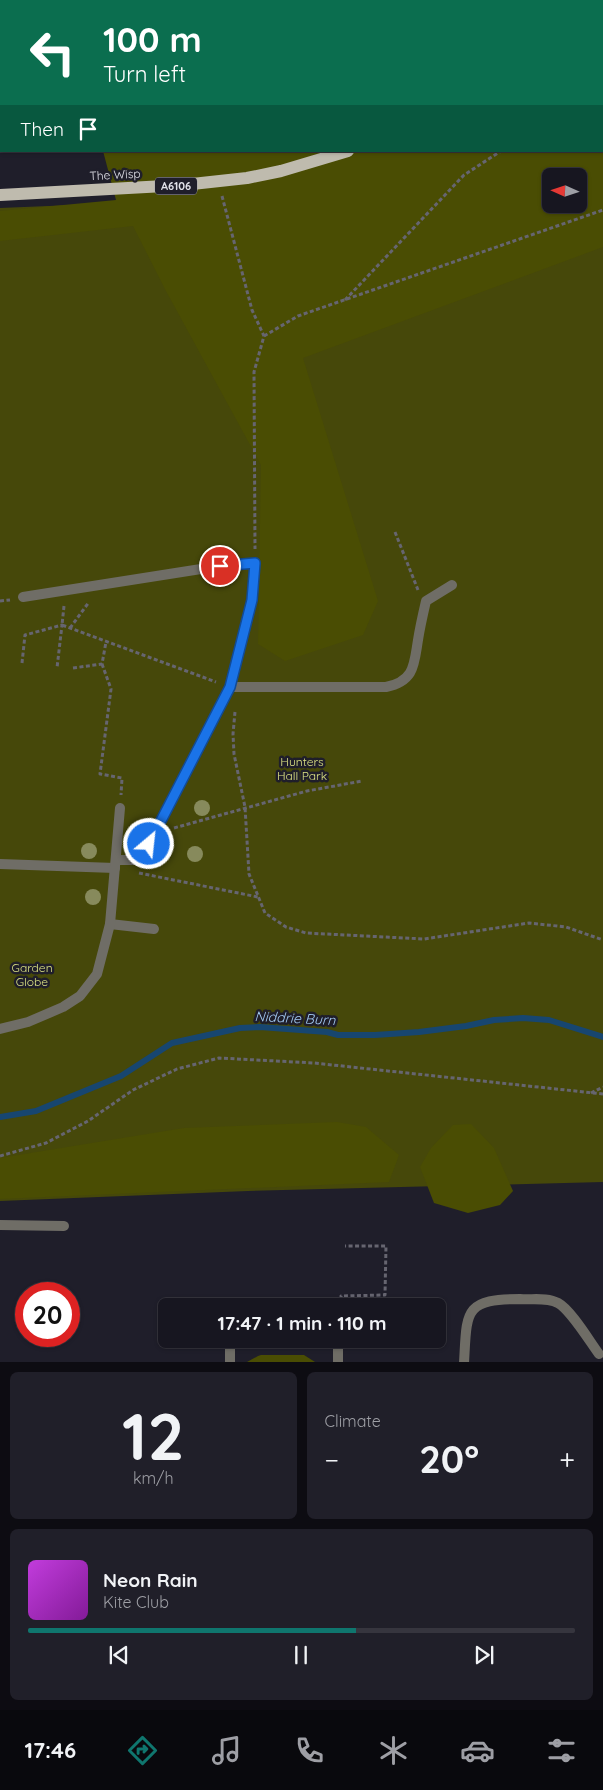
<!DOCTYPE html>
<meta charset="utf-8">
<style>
:root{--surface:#171620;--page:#201f29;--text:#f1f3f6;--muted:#9e9fa5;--line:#36353e;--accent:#0f766e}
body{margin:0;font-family:Quicksand,sans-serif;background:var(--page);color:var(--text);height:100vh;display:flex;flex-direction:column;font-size:19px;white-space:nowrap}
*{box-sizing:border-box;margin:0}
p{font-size:16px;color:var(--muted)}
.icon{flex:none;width:28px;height:28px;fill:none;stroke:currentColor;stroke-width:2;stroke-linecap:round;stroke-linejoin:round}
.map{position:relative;height:1362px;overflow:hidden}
.side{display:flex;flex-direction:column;gap:10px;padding:10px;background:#0d0c12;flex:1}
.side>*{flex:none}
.banner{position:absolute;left:0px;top:0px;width:604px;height:152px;box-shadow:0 1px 4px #0004,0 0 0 1px var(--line);background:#0b6e4f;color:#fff;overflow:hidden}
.needle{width:32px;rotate:273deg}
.buttons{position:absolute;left:542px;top:168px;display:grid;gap:10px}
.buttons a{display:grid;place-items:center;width:45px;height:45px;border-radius:8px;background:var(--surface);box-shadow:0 1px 4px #0004,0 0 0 1px var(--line);font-size:25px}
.speed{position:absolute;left:15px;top:1282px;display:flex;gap:10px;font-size:25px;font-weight:700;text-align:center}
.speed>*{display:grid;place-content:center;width:65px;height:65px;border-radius:50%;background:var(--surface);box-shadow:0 1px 4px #0004,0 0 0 1px var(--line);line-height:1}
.speed .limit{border:8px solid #d22;background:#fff;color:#111}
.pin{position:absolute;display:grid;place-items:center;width:42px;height:42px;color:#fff;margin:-21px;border:2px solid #fff;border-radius:50%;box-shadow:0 1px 5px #0007}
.me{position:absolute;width:55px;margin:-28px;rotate:28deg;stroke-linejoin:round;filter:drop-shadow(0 0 4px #0008)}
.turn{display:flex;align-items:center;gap:18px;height:105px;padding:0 20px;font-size:22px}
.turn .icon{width:65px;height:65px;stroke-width:2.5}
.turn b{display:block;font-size:35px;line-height:42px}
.then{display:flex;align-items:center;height:48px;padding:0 20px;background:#0003;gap:10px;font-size:19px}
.big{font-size:38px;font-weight:700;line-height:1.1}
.side .tile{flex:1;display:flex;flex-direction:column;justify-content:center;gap:8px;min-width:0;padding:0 18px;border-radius:8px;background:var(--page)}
.side .dial{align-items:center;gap:0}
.dial b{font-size:65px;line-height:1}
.song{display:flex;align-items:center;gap:15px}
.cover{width:60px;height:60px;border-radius:8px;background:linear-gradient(135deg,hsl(290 70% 55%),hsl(290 70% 35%))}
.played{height:5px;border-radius:2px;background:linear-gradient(90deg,var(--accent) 60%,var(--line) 60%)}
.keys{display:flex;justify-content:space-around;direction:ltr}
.heat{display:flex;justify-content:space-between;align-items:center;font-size:28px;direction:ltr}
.side .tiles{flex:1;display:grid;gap:10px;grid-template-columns:1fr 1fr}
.tile:last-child{grid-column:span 2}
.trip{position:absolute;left:158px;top:1298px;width:288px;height:50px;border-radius:8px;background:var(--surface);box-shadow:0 1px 4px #0004,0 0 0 1px var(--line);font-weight:700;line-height:50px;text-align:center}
.menu{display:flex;height:80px;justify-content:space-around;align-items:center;background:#09090d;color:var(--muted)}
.menu .icon{width:35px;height:35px}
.menu .active{color:var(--accent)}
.menu b{font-size:22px;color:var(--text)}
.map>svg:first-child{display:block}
.green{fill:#46480a}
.forest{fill:#4a4d03;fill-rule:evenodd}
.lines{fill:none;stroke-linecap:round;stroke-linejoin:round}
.stream{stroke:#174670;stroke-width:6}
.path{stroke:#666570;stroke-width:3;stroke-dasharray:4 2.5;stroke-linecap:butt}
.service{stroke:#6f6d66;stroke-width:10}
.minor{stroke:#6f6d66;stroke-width:10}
.primary{stroke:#bfbbae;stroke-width:12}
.tree{fill:#878a5c}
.route-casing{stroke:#114b97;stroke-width:12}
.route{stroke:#1a73e8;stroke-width:9}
.labels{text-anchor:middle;stroke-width:5;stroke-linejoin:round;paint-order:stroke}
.shield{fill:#1f1e2a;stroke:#a8a7b0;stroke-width:1}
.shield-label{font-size:11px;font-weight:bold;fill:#e2e2ea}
.street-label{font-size:12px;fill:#e2e2ea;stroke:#1f1e2a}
.park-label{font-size:12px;fill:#dce284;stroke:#1f1e2a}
.water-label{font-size:14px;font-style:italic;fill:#a3caf2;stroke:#1f1e2a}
</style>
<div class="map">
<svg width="603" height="1363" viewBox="0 0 603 1363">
<rect width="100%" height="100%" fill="#1f1e2a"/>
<polygon class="green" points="170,201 603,235 603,1182 248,1191 0,1201 0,208"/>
<g class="forest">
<polygon points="84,0 175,0 83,1"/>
<path d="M472,0H603V247L303,358L378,601L363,635L285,661L258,644L261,465L166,291L133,226L0,241V211L116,200L103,151H602V1H470ZM551,176H579V204H551Z"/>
<polygon points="337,1122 366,1127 399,1155 389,1182 0,1199 0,1158 184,1128"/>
<polygon points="471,1124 494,1148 513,1191 500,1205 468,1213 434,1203 420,1167 431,1148 453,1125"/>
<polygon points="261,1355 304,1355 315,1362 247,1362 258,1356"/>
</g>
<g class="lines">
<polyline class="stream" points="0,1117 36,1111 121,1076 172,1043 240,1028 260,1027 327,1032 338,1035 375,1035 419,1032 466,1026 494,1020 523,1018 549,1020 603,1037"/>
<g class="path">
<polyline points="1,0 2,1"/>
<polyline points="602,66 603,65"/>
<polyline points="222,196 252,310 264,336 254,372 255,549"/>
<polyline points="345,300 464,175 501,151"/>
<polyline points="264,336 298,316 603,210"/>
<polyline points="395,532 418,590"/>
<polyline points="0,601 10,600"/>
<polyline points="64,606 62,625 216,682"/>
<polyline points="70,628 89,602"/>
<polyline points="22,663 25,635 62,625 57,668"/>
<polyline points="102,664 111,689 100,774 122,778 121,795"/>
<polyline points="73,668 102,664 106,642"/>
<polyline points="235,712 233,734 234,754 245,807 249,874 265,913 286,927 306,933 424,939 529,923 566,927 603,940"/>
<polyline points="174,828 307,791 362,781"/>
<polyline points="139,873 258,897"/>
<polyline points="591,1093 603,1087"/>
<polyline points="0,1156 46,1143 88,1121 133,1090 177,1069 219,1058 314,1063 603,1094"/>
<polyline points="342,1306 341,1296 385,1295 386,1246 345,1246"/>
</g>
<g class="service">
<polyline points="23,597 220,566 255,563 252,600 230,687 144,854 133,860 116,860"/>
<path d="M230,687H386C415,681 414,664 418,640C420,627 423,614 426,601L452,585"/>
<polyline points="0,864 115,868"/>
<polyline points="110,924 154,929"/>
<polyline points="0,1029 28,1022 63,1007 80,996 97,974 110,924 120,808"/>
</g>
<g class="minor">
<polyline points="0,56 1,56"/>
<polyline points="0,1225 64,1226"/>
<polyline points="338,1339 338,1363"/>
<polyline points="230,1363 230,1339"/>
<path d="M464,1363C467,1312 463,1299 520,1299C532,1300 547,1297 558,1303C571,1310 590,1342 599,1354"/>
</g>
<g class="primary">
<polyline points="595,1 596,0"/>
<polyline points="0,195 183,185 247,178 281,171 348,151"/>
</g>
</g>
<g class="tree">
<circle cx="202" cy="808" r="8"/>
<circle cx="89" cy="851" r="8"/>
<circle cx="195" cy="854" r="8"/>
<circle cx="93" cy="897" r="8"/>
</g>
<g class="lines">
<defs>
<polyline id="route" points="149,844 230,687 252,600 255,563 220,566"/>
</defs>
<use href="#route" class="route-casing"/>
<use href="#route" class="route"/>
</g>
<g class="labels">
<rect class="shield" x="155" y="177.5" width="42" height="17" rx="4"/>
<g class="shield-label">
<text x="176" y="190">A6106</text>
</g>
<g class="street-label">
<text transform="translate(115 175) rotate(-3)" y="4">The Wisp</text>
</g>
<g class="park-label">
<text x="302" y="766">Hunters<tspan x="302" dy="14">Hall Park</tspan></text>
<text x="32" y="972">Garden<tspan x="32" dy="14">Globe</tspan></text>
</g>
<g class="water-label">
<text transform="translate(295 1018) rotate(3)" y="5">Niddrie Burn</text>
</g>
</g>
</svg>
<div class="buttons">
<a><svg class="needle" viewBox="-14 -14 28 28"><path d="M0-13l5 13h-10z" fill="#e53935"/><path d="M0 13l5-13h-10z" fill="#9e9fa5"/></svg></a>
</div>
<div class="speed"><div class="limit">20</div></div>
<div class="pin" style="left:220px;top:566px;background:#d93025"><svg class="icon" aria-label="arrive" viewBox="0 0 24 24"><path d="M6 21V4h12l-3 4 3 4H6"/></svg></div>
<svg class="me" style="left:149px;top:844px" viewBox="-20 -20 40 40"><circle r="17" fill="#1a73e8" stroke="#fff" stroke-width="3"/><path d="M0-11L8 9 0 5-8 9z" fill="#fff"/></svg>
<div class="trip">17:47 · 1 min · 110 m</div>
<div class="banner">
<div class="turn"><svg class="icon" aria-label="left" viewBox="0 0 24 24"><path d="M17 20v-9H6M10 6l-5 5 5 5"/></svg><div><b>100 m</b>Turn left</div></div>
<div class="then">Then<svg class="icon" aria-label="arrive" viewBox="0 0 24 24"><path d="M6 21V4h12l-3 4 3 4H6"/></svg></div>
</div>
</div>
<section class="side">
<div class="tiles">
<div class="tile dial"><b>12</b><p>km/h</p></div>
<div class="tile"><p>Climate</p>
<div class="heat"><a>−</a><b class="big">20°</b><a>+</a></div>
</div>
<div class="tile">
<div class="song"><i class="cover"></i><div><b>Neon Rain</b><p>Kite Club</p></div></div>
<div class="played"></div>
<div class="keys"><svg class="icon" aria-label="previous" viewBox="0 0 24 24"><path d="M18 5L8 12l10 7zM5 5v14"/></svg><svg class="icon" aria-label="pause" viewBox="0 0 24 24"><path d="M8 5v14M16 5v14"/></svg><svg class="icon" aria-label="next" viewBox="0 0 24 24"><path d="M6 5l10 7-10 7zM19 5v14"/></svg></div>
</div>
</div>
</section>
<nav class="menu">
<b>17:46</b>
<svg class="icon active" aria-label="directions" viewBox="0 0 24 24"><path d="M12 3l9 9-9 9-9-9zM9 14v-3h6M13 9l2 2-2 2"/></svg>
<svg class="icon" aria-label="music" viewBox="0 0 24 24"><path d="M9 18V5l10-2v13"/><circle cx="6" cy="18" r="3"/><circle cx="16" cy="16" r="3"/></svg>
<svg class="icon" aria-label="phone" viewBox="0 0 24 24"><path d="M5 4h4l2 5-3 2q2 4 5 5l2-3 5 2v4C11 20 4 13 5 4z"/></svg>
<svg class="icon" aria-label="climate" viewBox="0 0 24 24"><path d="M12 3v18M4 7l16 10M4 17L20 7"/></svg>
<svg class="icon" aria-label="car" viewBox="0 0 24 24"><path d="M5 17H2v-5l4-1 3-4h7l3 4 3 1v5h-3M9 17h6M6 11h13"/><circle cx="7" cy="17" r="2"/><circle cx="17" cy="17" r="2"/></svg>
<svg class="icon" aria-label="filters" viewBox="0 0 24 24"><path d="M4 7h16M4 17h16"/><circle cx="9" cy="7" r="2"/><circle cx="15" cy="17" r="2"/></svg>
</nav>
